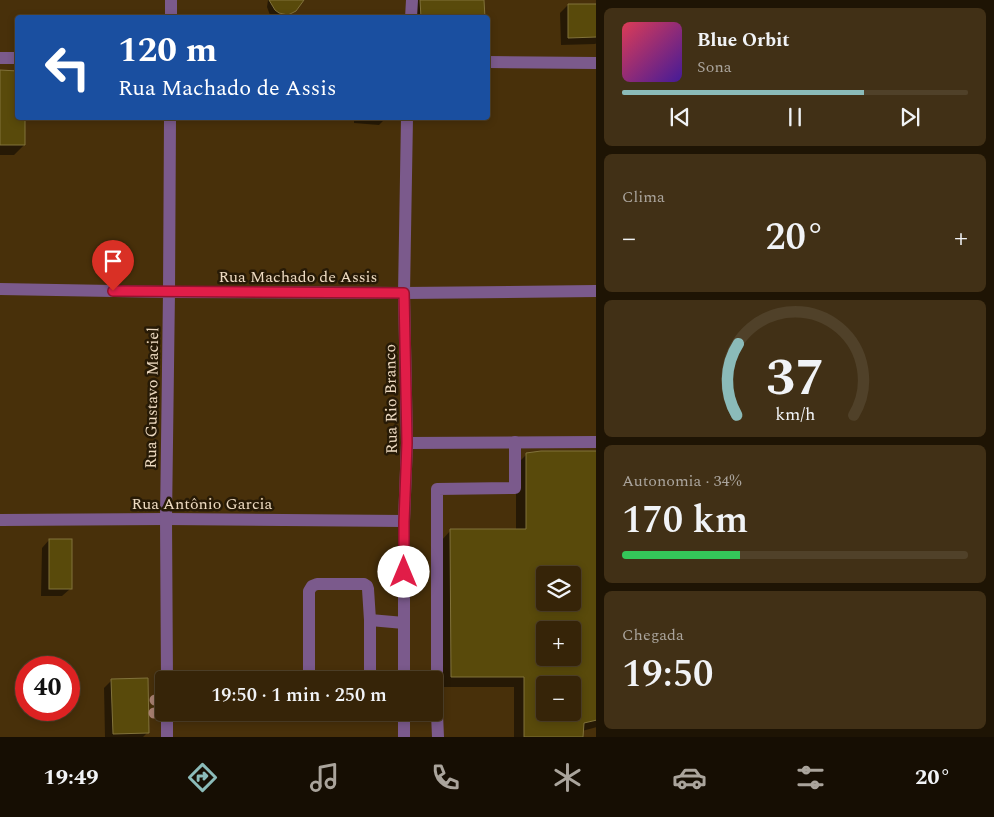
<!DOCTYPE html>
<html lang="pt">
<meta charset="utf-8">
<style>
:root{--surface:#362408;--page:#413016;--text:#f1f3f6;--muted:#aaa49c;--line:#504129;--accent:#8bbbb9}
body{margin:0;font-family:Spectral,serif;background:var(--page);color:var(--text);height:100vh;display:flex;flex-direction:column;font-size:19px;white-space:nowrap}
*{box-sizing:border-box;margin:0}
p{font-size:16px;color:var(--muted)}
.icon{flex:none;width:28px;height:28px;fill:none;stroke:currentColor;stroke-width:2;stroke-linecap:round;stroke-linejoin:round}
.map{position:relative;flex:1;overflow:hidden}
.panel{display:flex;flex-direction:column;gap:8px;padding:8px;background:#1e1404;width:398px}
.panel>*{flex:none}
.hud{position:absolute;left:15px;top:15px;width:475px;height:105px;border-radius:5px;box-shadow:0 2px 8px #0003,0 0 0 1px var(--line);background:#1a4fa0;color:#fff;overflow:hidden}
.controls{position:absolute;left:536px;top:566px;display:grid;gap:10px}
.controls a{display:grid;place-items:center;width:45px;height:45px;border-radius:5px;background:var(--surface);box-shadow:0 2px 8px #0003,0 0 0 1px var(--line);font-size:25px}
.speed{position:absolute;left:15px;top:656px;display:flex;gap:10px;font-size:25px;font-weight:700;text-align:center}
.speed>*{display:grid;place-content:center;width:65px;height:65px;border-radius:50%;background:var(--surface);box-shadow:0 2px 8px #0003,0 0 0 1px var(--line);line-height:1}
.speed .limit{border:8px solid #d22;background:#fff;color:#111}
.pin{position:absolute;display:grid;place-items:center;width:42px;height:42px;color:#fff;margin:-51px -21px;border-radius:50% 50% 50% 0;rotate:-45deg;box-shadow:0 0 5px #0007}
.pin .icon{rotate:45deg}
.me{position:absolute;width:55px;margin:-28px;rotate:0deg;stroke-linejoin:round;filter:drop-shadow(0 0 4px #0008)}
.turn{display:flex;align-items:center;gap:18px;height:105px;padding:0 20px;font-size:22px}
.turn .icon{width:65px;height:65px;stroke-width:2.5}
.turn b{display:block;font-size:35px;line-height:42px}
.big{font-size:38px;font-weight:600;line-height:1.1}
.panel .widget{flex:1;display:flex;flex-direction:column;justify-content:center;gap:8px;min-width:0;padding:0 18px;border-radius:8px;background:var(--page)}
.panel .dial{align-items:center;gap:0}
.dial svg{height:130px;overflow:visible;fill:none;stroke:var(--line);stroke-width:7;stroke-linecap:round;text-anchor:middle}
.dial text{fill:var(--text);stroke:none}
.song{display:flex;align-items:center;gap:15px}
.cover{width:60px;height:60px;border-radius:8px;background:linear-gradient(135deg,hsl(350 70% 55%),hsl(260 70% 35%))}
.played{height:5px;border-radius:2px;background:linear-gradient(90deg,var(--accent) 70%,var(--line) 70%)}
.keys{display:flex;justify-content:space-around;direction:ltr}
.heat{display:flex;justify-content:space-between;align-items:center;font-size:28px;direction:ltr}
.charge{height:8px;border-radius:4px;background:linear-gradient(90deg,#34c759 34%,var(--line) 0)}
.trip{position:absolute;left:155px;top:671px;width:288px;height:50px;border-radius:5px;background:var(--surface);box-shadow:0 2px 8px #0003,0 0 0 1px var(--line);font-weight:600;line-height:50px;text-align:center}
.tab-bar{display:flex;height:80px;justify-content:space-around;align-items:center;background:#160e03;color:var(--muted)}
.tab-bar .icon{width:35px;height:35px}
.tab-bar .on{color:var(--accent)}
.tab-bar b{font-size:22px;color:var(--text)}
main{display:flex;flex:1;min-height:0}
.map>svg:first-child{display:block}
.shadow{fill:#0007;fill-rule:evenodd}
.building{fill:#594a0b;stroke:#81723b;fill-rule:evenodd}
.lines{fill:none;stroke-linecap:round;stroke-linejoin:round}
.minor{stroke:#7b5a8c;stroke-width:12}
.tree{fill:#a98071}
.route-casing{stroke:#92132f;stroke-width:12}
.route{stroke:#e11d48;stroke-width:9}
.labels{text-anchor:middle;stroke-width:5;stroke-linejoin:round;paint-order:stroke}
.street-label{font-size:16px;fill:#eddac1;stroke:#271a06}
</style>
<main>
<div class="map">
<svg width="597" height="737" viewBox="0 0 597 737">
<rect width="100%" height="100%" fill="#48300a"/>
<g class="shadow">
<polygon points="268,0 298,0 295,10 289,16 285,18 274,18 270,15 267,7"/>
<polygon points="416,0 483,0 484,18 413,18"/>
<polygon points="568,5 597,5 597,43 595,44 561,45 560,13"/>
<polygon points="0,72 18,118 24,118 24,145 14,155 0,155"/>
<polygon points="488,73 490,73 490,107 488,110"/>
<polygon points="354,118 384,118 384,120 379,125 354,123"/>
<path d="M597,452V727L582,731L581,737H514V687H441V541L451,530H516V465L527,454ZM545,575H572V602H545ZM545,630H572V658H545ZM545,685H572V712H545Z"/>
<polygon points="49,540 70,589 62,596 41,596 42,548"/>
<polygon points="112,680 148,732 143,737 105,737 104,688"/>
</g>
<g class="building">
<polygon points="269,0 304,0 296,11 288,15 279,13 275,10"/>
<polygon points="420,0 484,0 485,18 421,18"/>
<polygon points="568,4 597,4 597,37 568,38"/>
<polygon points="0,70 18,71 18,118 25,118 25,145 0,145"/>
<path d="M541,451H597V720L584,723L583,737H524V677H451L450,529H526V453ZM545,575H572V602H545ZM545,630H572V658H545ZM545,685H572V712H545Z"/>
<rect x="49" y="539" width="23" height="50"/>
<polygon points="148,678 149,733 113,734 111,679"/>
</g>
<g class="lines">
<g class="minor">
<polyline points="171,18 171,0"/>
<polyline points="411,18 412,0"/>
<polyline points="0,58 18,58"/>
<polyline points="488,62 597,63"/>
<polyline points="0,289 169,292 404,293 597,291"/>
<polyline points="407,443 597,442"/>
<polyline points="0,520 166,519 404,521"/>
<polyline points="370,620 404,623"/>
<polyline points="167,680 166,519 169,292 170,118"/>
<polyline points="311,680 309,675 309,591 312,586 317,584 364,584 367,586 368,589 370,620 370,680"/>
<polyline points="404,680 404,521 407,443 404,293 407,118"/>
<polyline points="167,712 167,737"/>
<polyline points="404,712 404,737"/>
<polyline points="438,737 437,714 437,489 515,488 515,442"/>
</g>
</g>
<g class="tree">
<circle cx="155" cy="700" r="5.5"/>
<circle cx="154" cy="713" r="5.5"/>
</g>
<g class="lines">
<defs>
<polyline id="route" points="113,291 404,293 407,443 404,522 404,572"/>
</defs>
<use href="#route" class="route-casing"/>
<use href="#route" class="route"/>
</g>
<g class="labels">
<g class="street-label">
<text x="298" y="282">Rua Machado de Assis</text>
<text transform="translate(151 398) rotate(-89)" y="6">Rua Gustavo Maciel</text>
<text transform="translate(390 399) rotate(-91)" y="6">Rua Rio Branco</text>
<text x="202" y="509">Rua Antônio Garcia</text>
</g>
</g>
</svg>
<div class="controls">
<a><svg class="icon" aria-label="layers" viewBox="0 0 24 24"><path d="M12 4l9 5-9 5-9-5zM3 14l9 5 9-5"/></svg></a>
<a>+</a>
<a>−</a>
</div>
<div class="speed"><div class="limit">40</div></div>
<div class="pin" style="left:113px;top:291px;background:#d93025"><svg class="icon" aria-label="arrive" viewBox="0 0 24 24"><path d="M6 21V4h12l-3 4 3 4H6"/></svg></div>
<svg class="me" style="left:404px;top:572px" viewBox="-20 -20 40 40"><circle r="19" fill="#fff"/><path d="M0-13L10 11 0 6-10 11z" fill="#e11d48"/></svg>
<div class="trip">19:50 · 1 min · 250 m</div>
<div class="hud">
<div class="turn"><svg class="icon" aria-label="left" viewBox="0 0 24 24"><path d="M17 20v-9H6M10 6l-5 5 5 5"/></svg><div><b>120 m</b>Rua Machado de Assis</div></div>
</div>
</div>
<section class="panel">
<div class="widget">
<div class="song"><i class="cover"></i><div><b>Blue Orbit</b><p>Sona</p></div></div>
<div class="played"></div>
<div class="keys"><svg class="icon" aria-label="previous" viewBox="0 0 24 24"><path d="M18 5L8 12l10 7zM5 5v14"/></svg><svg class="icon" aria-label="pause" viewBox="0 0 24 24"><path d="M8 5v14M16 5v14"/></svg><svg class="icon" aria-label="next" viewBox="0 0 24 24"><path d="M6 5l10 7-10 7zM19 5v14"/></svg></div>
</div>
<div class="widget"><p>Clima</p>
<div class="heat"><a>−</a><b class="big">20°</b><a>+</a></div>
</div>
<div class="widget dial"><svg viewBox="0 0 100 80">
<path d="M14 69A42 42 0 1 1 86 69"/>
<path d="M14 69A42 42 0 0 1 15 25" stroke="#8bbbb9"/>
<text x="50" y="56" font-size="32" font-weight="700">37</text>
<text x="50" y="72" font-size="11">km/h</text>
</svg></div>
<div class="widget"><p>Autonomia · 34%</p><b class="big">170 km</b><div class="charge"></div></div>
<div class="widget"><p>Chegada</p><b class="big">19:50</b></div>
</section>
</main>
<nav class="tab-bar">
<b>19:49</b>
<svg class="icon on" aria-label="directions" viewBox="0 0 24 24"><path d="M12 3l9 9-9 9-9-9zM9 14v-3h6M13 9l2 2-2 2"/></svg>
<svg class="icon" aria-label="music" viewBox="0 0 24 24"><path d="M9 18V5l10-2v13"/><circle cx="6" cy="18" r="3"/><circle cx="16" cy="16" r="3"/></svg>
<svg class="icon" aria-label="phone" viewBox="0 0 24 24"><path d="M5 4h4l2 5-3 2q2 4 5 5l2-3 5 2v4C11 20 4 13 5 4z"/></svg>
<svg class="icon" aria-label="climate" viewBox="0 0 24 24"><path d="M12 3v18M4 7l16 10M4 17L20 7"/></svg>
<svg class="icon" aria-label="car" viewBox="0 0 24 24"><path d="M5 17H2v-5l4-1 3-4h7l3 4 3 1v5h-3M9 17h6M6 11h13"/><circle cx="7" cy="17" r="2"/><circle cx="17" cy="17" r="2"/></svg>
<svg class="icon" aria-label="filters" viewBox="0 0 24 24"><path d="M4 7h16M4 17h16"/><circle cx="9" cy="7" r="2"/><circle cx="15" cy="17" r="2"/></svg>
<b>20°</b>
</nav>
